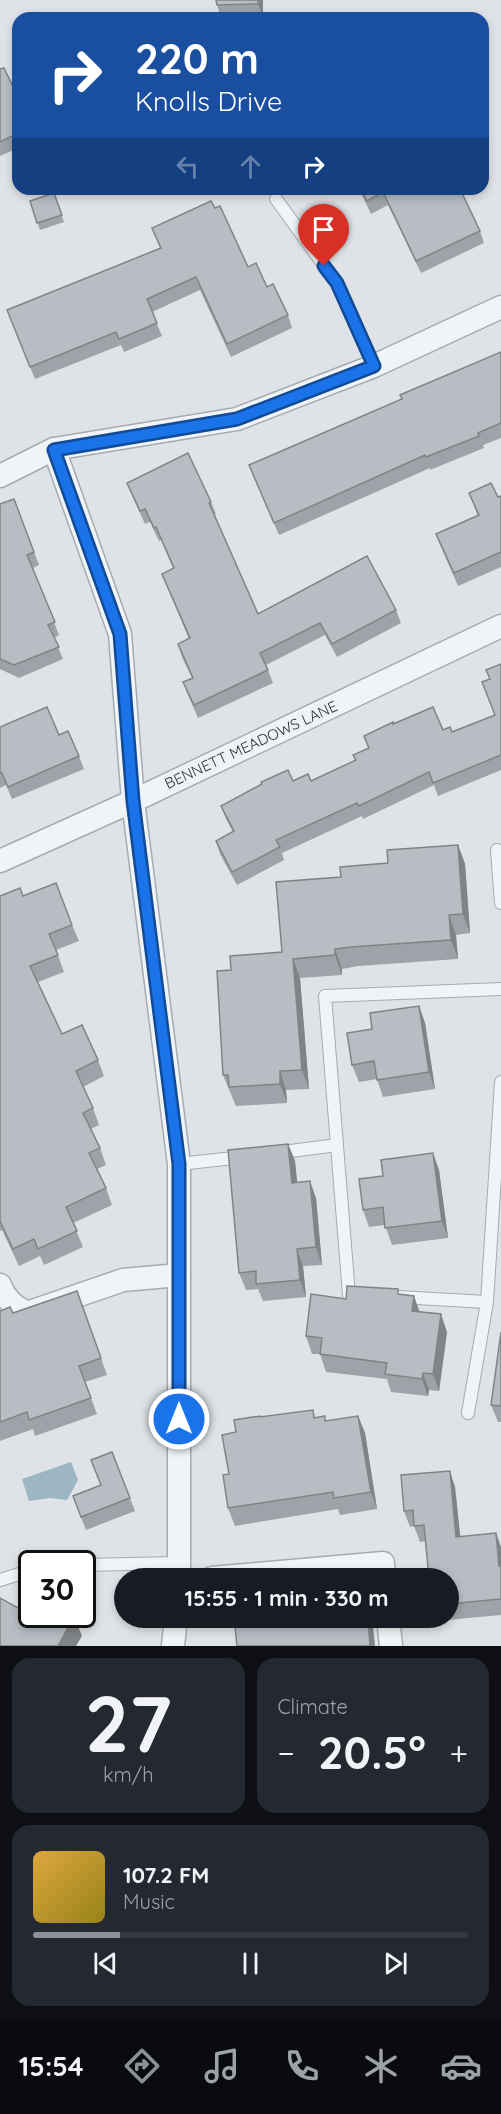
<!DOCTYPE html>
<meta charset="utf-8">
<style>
:root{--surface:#171b24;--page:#242831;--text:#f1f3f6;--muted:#9ea1a6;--line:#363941;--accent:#8c9099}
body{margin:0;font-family:Quicksand,sans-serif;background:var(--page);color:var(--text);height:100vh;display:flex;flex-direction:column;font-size:22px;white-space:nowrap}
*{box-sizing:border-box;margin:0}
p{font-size:20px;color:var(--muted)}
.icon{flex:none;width:33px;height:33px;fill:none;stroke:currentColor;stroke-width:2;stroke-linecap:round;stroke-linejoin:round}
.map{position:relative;height:1646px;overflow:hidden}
.panel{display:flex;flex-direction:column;gap:12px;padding:12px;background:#0d0f14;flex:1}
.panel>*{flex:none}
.guide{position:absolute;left:12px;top:12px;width:477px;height:183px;border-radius:18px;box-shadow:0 3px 9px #0003;background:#1a4fa0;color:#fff;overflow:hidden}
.speed{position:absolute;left:18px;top:1550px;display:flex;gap:12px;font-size:30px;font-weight:700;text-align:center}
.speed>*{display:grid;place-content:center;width:78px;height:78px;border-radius:50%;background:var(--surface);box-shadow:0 3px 9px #0003;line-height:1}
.speed .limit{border:3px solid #111;border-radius:9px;background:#fff;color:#111}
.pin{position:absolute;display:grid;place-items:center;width:51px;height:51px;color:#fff;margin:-62px -26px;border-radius:50% 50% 50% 0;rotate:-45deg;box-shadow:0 0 6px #0007}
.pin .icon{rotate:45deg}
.me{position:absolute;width:66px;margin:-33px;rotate:0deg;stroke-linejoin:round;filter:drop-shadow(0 0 4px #0008)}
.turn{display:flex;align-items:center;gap:21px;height:126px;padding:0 24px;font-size:27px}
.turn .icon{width:78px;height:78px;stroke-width:2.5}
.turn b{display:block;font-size:42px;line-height:51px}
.lanes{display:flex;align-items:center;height:57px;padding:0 24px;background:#0003;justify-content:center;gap:30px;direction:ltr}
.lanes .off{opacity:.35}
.big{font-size:45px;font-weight:700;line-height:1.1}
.panel .widget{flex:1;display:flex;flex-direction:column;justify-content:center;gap:9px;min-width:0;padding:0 21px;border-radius:18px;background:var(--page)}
.panel .dial{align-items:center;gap:0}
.dial b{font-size:78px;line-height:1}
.song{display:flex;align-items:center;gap:18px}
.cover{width:72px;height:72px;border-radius:9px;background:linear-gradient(135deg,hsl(40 70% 55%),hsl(50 70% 35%))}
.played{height:6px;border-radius:3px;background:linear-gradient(90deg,var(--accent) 20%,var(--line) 20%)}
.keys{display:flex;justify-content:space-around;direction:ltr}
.heat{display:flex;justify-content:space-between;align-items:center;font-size:33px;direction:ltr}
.panel .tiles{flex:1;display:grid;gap:12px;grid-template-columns:1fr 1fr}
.widget:last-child{grid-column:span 2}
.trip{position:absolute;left:114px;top:1568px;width:345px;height:60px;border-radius:30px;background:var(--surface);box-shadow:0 3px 9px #0003;font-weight:700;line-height:60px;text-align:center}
.tabs{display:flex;height:96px;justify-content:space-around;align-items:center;background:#090b0e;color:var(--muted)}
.tabs .icon{width:42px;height:42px}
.tabs .current{color:var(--accent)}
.tabs b{font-size:27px;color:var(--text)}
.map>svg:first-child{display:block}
.water{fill:#9db6c4}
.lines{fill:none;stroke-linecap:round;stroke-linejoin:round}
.lane-casing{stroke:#a5abb1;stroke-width:14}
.street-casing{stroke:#a5abb1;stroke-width:25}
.lane{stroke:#f1f4f6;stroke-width:12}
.street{stroke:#f1f4f6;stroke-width:22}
.wall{fill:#9da3a8}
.shaded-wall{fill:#808488}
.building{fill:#b7bdc3;stroke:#808488;stroke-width:1.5}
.route-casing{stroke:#114b97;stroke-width:15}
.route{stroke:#1a73e8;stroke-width:10}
.labels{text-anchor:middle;stroke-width:6;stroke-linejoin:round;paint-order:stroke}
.street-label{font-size:15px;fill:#29333d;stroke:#eef2f5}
</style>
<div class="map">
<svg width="501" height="1646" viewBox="0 0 501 1646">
<rect width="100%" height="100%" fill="#dfe3e7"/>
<polygon class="water" points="71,1462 78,1480 67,1500 50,1498 29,1501 22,1479"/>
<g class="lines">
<defs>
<g id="lane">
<polyline points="276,199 337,283 374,366"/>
<polyline points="497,850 501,903"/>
<polyline points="275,1153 337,1145"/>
<polyline points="179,1164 243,1157"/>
<polyline points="357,1296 349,1295 325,996 501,989"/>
<polyline points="398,1297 487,1302"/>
<polyline points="468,1413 487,1302 501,1082"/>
<polyline points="82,1565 179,1563"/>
<polyline points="0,1580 32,1570"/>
</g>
<g id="street">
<polyline points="54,449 120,634 133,801 179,1164 179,1578"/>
<polyline points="0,476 54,449 237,419 374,366 501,307"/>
<polyline points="0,861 133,801 501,626"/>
<path d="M0,1285C5,1299 14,1306 27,1313L123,1280L179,1275"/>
<polyline points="212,1578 383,1563 384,1578"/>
<polyline points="388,1617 391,1646"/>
<polyline points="173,1646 176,1617"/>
</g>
</defs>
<use href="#lane" class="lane-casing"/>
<use href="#street" class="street-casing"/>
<use href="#lane" class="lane"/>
<use href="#street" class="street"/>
</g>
<g class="wall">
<polygon points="216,0 263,0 263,17 221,18 217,5"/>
<polygon points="0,69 18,97 18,148 0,156"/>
<polygon points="359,189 460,189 480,231 484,243 421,273 388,205 371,214"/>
<polygon points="54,193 64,222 40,230 30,201"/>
<polygon points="215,208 248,267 267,287 288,315 292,328 231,357 200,290 152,312 162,336 124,352 121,345 35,379 7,310 160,248 152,228"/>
<polygon points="501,352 501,438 483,445 484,448 430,470 430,468 279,535 249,465 402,399"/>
<polygon points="127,483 211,502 216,514 214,515 258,614 396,610 401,623 337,657 325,635 266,665 273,683 198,718 188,695 183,682 192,678 182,657 178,644 189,639 162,574 173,568 161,540 159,541 150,522 145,524 132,495"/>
<polygon points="469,493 498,497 501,496 501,567 458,586 441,547 436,534 478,516"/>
<polygon points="14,499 39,565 33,568 59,635 54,638 63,659 19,678 0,669 0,504"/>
<polygon points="501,664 501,770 438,796 434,785 363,819 362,816 282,853 284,860 237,885 220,854 216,841 233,832 226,819 221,806 293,781 311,781 355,761 368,748 364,736 393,724 452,732 495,716 490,679"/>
<polygon points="0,727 59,735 79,756 84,769 12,799 6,785 0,788"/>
<polygon points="458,845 465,864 470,933 456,935 458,959 358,966 342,969 342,975 300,978 309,1089 286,1090 287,1103 236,1106 223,1075 231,970 282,952 341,877"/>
<polygon points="0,896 23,896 72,925 79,941 56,950 64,972 38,982 62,1034 98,1060 104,1076 83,1087 93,1108 99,1125 91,1129 100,1148 106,1165 97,1169 106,1188 112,1205 73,1223 83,1247 44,1265 40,1256 19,1266 2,1230 0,1231"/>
<polygon points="419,1006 425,1023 435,1089 383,1097 377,1079 359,1082 352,1065 372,1029"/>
<polygon points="288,1144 295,1161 297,1183 316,1198 322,1265 303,1266 306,1297 263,1301 258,1289 246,1290 239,1273"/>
<polygon points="439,1170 448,1238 392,1245 385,1225 369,1227 363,1210"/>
<polygon points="77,1291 107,1375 85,1382 97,1414 35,1436 33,1429 0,1441 0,1311 13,1313"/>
<polygon points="400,1294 420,1312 447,1332 439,1391 429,1390 428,1396 391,1392 387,1379 326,1372 320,1354 312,1354 306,1336 346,1299"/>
<polygon points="501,1332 501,1422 498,1422 491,1405"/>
<polygon points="313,1410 315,1418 326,1421 358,1416 365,1433 377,1509 340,1515 338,1509 235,1526 228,1508 229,1474 236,1432 261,1417"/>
<polygon points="112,1452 135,1511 86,1530 73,1496 101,1485"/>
<polygon points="455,1487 460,1536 501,1547 501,1615 447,1620 446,1617 448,1617 448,1578 426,1541 420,1542 414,1526 410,1527 404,1511"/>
</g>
<g class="shaded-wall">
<polygon points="258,0 263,0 263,17 258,4"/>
<polygon points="458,845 465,864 470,933 463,914"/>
<polygon points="449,915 456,935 458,959 451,940"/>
<polygon points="335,949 342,969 342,975 335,955"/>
<polygon points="293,959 300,978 309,1089 302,1070"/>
<polygon points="419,1006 425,1023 435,1089 429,1072"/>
<polygon points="280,1071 286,1090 287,1103 280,1084"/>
<polygon points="288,1144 295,1161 299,1200 292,1183"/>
<polygon points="433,1153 439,1170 448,1238 442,1221"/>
<polygon points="310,1181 316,1198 322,1265 316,1247"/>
<polygon points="297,1249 303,1266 306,1297 300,1280"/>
<polygon points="414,1296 420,1313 412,1311"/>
<polygon points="441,1314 447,1332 439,1391 433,1374"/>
<polygon points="423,1373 429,1390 428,1396 422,1379"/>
<polygon points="358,1416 365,1433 377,1509 371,1492"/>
<polygon points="450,1471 455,1487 462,1553 456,1537"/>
<polygon points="496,1533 501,1547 501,1572 499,1566"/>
<polygon points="74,1616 82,1636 76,1646 58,1646"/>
<polygon points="368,1617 372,1617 375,1646 370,1646"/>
</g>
<g class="building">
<polygon points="216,0 258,0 258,4 217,5"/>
<polygon points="59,15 61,18 52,18"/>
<polygon points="79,15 81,18 73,18"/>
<polygon points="4,68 18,97 18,133 0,142 0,69"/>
<polygon points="361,189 460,189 480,231 416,261 383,192 367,201"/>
<polygon points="54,193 62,215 37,223 30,201"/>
<polygon points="211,201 215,208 220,206 248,267 256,263 267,287 273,284 288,315 227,344 196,277 147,299 157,323 119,339 116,332 30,367 7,310 161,248 152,228"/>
<polygon points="501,352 501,423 478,433 479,436 426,457 425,455 274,523 249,465 402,399 400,395"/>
<polygon points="188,453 211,502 209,503 258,614 367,556 396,610 332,644 320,623 260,653 268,670 194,705 183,682 193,678 178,644 190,638 162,574 174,568 156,527 154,528 145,509 140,511 127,483"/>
<polygon points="491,483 498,497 501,496 501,552 454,573 436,534 479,515 469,493"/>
<polygon points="14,499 34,552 27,555 55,622 48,625 59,647 14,665 0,659 0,504"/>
<polygon points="501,664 501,755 433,783 429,772 359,806 357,803 276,840 280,847 232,872 216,841 234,831 221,806 262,784 261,782 288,770 293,781 308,774 311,781 356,760 353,755 369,748 364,736 393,722 393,724 433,707 443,730 450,727 452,732 495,715 482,682 490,679 486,670"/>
<polygon points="47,707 59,735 68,731 79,756 8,787 2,773 0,773 0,727"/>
<polygon points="458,845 463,914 449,915 451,940 351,947 335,949 335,955 293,959 302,1070 280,1071 280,1084 229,1087 228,1075 223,1075 217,971 231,970 230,956 282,952 276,882 341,877 340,867 388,863 387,850"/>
<polygon points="56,883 72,925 49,934 58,955 30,966 62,1034 82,1025 98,1060 76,1071 93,1108 83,1113 100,1148 89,1153 106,1188 66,1207 77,1231 38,1249 34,1239 13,1249 0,1221 0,896 20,888 23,896"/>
<polygon points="419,1006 429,1072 377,1080 374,1061 352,1065 347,1033 372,1029 370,1013"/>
<polygon points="288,1144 292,1183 310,1181 316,1247 297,1249 300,1280 256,1284 256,1271 239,1273 228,1150"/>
<polygon points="433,1153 442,1221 385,1228 383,1207 363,1210 359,1179 383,1176 381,1160"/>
<polygon points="347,1286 398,1289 398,1294 414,1296 412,1311 441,1314 433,1374 423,1373 422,1379 385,1374 387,1363 320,1354 322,1338 306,1336 311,1294 346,1299"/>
<polygon points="77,1291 101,1358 79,1366 91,1398 29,1420 27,1412 0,1422 0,1311 10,1307 13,1313"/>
<polygon points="501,1332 501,1406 491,1405"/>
<polygon points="313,1410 314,1418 325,1416 325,1421 358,1416 371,1492 334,1498 333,1492 228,1508 223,1475 229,1474 222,1435 236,1432 234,1420 260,1416 260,1417"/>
<polygon points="112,1452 130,1498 81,1517 73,1496 101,1485 91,1460"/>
<polygon points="450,1471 456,1537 496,1533 499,1566 501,1566 501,1599 448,1604 448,1578 429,1578 424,1525 414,1526 413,1510 404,1511 401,1475"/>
<polygon points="28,1591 32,1593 32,1614 70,1614 74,1616 58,1646 0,1646 0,1598 18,1608"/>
<polygon points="234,1617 368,1617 370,1646 237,1646"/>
</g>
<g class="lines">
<defs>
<polyline id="route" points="179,1419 179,1164 133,801 120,634 54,450 237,419 374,366 337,283 324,266"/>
</defs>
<use href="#route" class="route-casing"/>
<use href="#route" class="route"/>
</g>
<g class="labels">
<g class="street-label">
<text transform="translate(251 745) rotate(-25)" y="5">BENNETT MEADOWS LANE</text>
</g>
</g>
</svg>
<div class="speed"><div class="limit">30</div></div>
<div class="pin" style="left:324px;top:266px;background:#d93025"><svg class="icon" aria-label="arrive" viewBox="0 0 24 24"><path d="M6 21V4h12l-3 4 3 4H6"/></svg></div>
<svg class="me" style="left:179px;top:1419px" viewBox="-20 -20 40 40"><circle r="17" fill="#1a73e8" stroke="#fff" stroke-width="3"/><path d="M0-11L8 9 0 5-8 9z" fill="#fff"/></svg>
<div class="trip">15:55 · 1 min · 330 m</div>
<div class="guide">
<div class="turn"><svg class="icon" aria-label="right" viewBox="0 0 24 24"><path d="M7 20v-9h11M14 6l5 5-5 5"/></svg><div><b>220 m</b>Knolls Drive</div></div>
<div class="lanes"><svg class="icon off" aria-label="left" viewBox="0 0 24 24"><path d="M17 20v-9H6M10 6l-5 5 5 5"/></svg><svg class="icon off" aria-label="ahead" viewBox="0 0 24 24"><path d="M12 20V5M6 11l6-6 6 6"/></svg><svg class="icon" aria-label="right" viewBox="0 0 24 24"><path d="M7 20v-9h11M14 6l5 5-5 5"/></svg></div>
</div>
</div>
<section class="panel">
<div class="tiles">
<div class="widget dial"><b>27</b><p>km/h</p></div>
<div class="widget"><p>Climate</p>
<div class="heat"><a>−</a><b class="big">20.5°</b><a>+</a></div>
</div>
<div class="widget">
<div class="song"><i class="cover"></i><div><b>107.2 FM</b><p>Music</p></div></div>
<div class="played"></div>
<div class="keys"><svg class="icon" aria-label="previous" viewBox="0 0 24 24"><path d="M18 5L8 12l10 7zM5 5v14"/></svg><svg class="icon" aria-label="pause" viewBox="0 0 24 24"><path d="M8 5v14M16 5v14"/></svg><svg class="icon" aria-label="next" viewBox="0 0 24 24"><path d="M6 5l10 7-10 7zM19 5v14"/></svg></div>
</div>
</div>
</section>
<nav class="tabs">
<b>15:54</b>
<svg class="icon current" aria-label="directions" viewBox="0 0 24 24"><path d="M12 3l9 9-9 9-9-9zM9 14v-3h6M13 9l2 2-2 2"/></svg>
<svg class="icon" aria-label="music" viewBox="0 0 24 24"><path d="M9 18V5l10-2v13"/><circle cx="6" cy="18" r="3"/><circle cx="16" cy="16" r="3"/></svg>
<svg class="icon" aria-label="phone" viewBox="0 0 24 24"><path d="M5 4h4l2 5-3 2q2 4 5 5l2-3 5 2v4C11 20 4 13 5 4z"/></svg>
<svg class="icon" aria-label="climate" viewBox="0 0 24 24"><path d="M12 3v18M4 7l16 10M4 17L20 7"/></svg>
<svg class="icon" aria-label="car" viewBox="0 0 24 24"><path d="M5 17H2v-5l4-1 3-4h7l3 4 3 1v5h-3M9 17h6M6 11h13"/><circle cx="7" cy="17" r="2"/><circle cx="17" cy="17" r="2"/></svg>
</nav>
